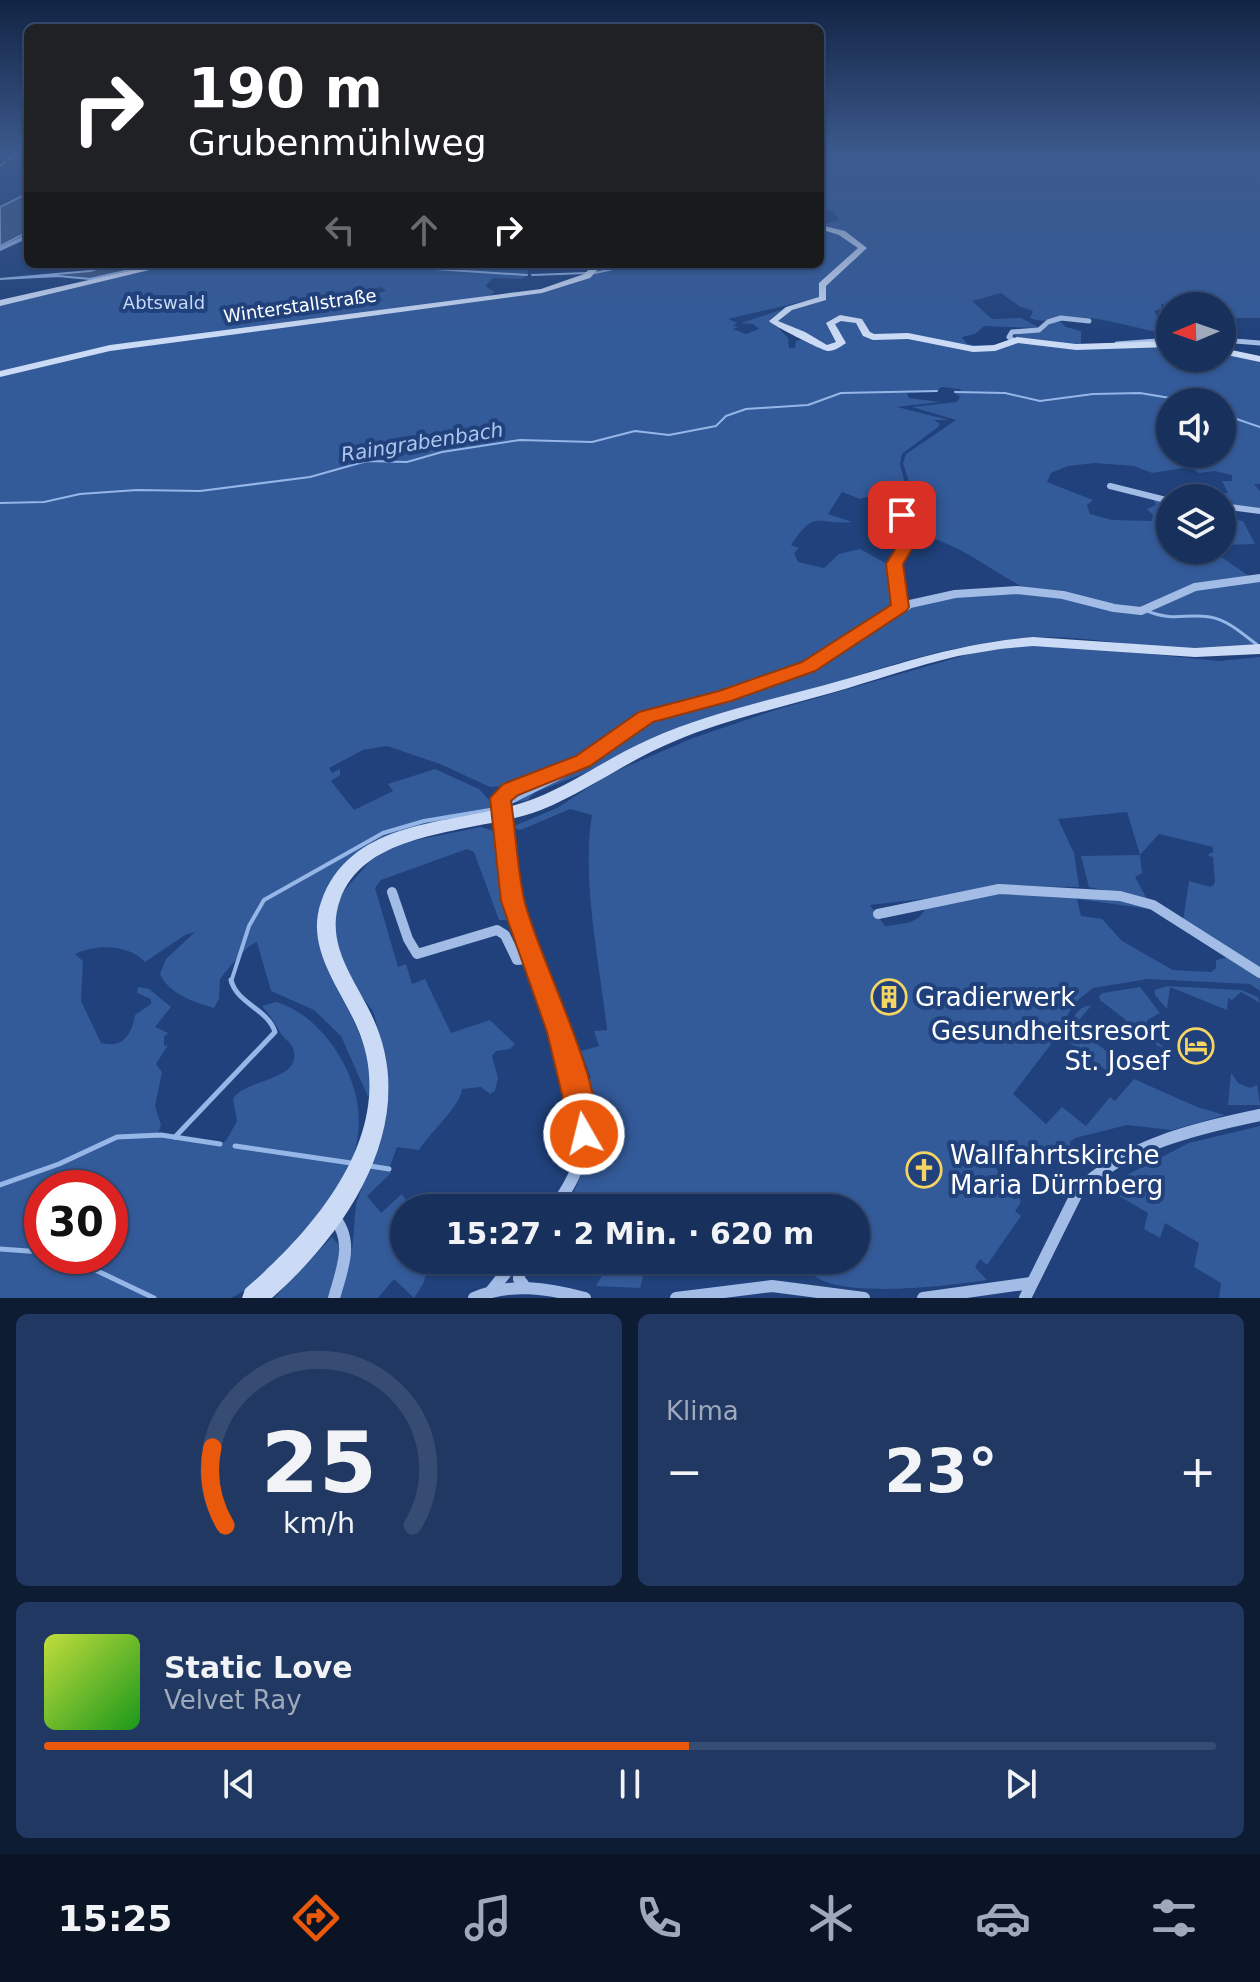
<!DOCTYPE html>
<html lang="de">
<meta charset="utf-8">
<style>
:root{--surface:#18315c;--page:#213962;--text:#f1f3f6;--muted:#9fa9bb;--line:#364c72;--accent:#ea580c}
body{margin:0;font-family:"DejaVu Sans",sans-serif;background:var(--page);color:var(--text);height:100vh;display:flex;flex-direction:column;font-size:30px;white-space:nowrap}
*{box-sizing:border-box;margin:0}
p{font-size:26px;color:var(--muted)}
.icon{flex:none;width:44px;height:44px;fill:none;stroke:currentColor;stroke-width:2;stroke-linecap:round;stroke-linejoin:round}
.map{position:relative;height:1298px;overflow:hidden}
.details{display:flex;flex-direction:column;gap:16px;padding:16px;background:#0d1b33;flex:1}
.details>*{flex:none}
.guide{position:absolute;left:24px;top:24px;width:800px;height:244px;border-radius:12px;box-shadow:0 2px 6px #0004,0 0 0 2px var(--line);background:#202124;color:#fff;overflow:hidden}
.needle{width:52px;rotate:268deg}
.tools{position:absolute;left:1156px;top:292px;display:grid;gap:16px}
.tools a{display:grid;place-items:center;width:80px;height:80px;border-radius:50%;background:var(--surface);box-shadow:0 2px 6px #0004,0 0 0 2px var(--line);font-size:40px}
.speed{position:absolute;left:24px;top:1170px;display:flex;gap:16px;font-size:40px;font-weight:700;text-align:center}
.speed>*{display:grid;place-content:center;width:104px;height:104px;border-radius:50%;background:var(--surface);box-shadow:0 2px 6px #0004,0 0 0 2px var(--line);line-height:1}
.speed .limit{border:12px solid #d22;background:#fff;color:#111}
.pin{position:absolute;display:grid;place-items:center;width:68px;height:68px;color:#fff;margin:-34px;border-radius:16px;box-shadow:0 4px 12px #0006}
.me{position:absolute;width:88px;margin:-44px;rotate:352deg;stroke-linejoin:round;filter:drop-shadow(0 0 6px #0008)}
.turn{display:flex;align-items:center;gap:28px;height:168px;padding:0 32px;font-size:36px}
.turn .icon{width:104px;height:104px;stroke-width:2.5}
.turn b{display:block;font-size:56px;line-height:68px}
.lanes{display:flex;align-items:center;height:76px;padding:0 32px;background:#0003;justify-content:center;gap:40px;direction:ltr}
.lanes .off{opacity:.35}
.big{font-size:60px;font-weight:800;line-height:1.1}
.details .widget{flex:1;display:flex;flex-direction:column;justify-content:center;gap:12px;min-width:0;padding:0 28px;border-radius:12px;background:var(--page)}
.details .dial{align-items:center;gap:0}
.dial svg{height:208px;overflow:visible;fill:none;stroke:var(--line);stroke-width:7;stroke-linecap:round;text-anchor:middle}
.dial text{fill:var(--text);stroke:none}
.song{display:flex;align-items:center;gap:24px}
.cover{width:96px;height:96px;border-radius:12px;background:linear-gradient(135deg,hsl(70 70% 55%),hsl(120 70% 35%))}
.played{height:8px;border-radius:4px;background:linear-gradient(90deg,var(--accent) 55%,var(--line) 55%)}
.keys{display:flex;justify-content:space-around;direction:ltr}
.heat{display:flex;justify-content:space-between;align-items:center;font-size:44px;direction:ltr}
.details .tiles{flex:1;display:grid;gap:16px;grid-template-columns:1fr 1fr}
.widget:last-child{grid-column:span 2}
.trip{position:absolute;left:390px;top:1194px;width:480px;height:80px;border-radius:40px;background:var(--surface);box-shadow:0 2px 6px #0004,0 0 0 2px var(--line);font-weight:800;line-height:80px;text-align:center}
.tabs{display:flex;height:128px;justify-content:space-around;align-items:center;background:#0a1425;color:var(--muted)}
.tabs .icon{width:56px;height:56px}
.tabs .active{color:var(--accent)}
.tabs b{font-size:36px;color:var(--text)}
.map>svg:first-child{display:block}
.green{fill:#335a99;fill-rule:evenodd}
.water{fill:#405984;stroke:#96b6e8;stroke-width:2}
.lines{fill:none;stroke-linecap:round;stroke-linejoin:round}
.stream-far3{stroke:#96b6e8;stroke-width:2}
.stream-far2{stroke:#96b6e8;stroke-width:3}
.stream-far1{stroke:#96b6e8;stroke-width:4}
.stream{stroke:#96b6e8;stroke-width:5}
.street-far5{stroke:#a2bce6;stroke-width:4}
.street-far4{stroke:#a2bce6;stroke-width:5}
.street-far3{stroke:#a2bce6;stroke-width:6}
.street-far2{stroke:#a2bce6;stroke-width:8}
.street-far1{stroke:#a2bce6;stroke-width:10}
.street{stroke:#a2bce6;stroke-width:12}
.secondary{fill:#ccdbf5;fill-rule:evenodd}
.rail{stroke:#fff;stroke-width:2;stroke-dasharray:7 3;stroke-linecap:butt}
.route{fill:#ea580c;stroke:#983908;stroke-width:2}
.labels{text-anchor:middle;stroke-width:8;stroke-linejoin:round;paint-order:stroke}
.far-park-label{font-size:18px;fill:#c5d8f5;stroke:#20417b}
.far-street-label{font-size:18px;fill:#fff;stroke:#20417b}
.far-water-label{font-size:20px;font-style:italic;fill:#adc6ee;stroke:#20417b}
.near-poi-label{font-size:26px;fill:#fff;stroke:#20417b;text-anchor:start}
</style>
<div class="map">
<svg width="1260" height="1298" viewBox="0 0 1260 1298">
<rect width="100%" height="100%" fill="#20417b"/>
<g class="green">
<path d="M820,153H1260V318H1230L1237,322L1222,319V306L1195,302L1192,306L1161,304V309L1154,311L1167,331L1157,332C1127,326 1099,316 1068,317C1054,318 1043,324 1030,318L1033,311L1019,306L1001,293L972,301L992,319L1021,318L1040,328L984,326L975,334L962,337L967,344L993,347L1014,342L1073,349L1170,345V358H1222V353L1260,361V484H1254L1260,491V510L1222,505V498L1217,493H1228L1222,481H1232V475L1215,471L1199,473L1190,467L1152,473L1134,466L1095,463L1068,466L1051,473L1047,482L1093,500L1087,505L1090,514L1112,520L1152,521L1153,515L1147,509L1156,505L1153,499L1170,502V550H1211L1252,578L1200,588L1260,580V643C1177,663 1095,629 1012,639C927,649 842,680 761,709C685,736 609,763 534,793L528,800L509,804L506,799L587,762L641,723L753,691L809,670L904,608L937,599L1025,588C991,571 960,544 923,536L912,514H904L910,485L903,463L906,454L956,420L912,407L957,402L960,397L955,393L954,390L961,391L960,389L941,387L937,392L907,393L909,398L940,402L897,407L949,420H934L940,424L938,427L902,454L900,464L906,487L899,509L890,514H870L884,492L860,499L842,492L828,514L852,522C818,526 816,507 791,545L799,548L794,553L798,562L824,568L839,554L860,549L891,566L897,593L893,610L807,666L656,712L591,753L507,786L490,787L440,764L387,746L363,750L329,768L332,773L340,769V775L331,781L354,810L393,791L388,784L435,769L479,789L491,802L490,811L485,815C425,825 357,829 326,890C294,953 361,1006 369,1068C370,1078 372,1088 368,1097L341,1036L314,1010L271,991L257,942C247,945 228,969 220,979L219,999L214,1008C194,1002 169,994 160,974L166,959L195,932L185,935L145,962C128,944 96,944 75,954L83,961L81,1001L101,1043C123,1049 132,1034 135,1015L151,1004V999L137,993L138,987L149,989L171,1007L155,1027L168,1033L164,1037V1046L168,1045L156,1064L162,1072L155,1106L161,1125L158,1134L219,1144L226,1141L237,1121L233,1099C245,1078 307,1081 292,1046C289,1041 283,1038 280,1032C274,1022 270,1015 262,1006L276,1002C302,1009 325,1032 339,1055C386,1135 342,1195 286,1252C274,1265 246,1293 230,1298C215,1298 192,1298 176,1298C117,1298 59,1298 0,1298V304L174,264H522L525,265L521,267L528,269V274L522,279L493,278L485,286L495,292L486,298L515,291L513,295L568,285L601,264H820V227H823L820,225L840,220L833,211L820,208ZM382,287L386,291L375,294L383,300L357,306L321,309L337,297ZM805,301L808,302L778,317L777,321L811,337L796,341L795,348H789L788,338L770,319L784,309L741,323L753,324L759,329L746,334L733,329L739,327L733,326L737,323L728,319ZM1170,402H1222V454H1170ZM42,1188H110V1256H42Z"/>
<polygon points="1059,320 1066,327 1081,331 1081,346 1011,336 1037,331"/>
<polygon points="1222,508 1229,519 1243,521 1255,544 1222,545"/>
<path d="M1049,644L1219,661L1260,657V970L1183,921L1189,881L1211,887L1215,883L1213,857L1207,855L1213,852V847L1159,834L1140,855L1142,873L1135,877L1147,899L1089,887L1081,856L1140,855L1127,812L1058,819L1074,853L1079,887L995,886L923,899L870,905L885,926C901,924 922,924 926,905L987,894L1101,896L1150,909L1077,899L1081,916L1102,919L1122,941L1173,970L1211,972L1216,968V960L1229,957L1260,976V991L1250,984L1148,979L1093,988L1073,1004L1058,1035L1013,1094L1046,1124L1062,1107L1086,1126L1110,1097L1115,1101L1134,1079L1197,1107L1225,1115L1172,1130L1127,1125L1075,1138L1070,1142V1149L1051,1152L1030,1147L997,1159L1001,1165L996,1168L1014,1199L1019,1198L1021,1202L1015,1211L1021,1216L987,1265L980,1259L975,1267L987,1280C949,1286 846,1298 816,1277C812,1272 811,1266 810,1260H856V1208H619L598,1194L592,1200L582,1195L576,1204L570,1199C591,1161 592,1123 580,1082L591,1078L581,1051L599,1046L594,1031L607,1030C600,965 581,878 592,815L570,809L523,829L518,830L514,826L557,808L609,774L693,738L775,710L959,657L988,649Z"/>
<path d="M481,827L494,831L503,851L504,887L509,920H499L474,852L467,849L381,880L375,888L398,967L406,964L412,984L425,979L451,1033L490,1020L515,1044L510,1049L496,1051L492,1056L498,1078L495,1091L490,1094L481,1087L462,1089C460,1107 430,1132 419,1150L397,1147L389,1169L391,1173L367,1196L381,1213L402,1194L411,1208H404V1260H430L423,1284L414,1298L394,1279L378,1298H274L332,1237L339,1246L340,1255L352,1252L356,1204L385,1121L389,1090L386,1057L373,1011L353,986L342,963L332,925L342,893L371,860L401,843Z"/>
<polygon points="1167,986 1241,990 1258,997 1260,1003 1241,992 1232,1000 1228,998 1227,1010 1170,987 1167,1009 1155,995 1155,990"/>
<polygon points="1140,987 1160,1013 1147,1020 1148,1033 1165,1049 1121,1028 1126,1020 1100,1000 1099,996 1103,993"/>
<path d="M1086,1006H1091L1073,1027L1118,1059L1107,1071L1069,1042C1074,1028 1069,1013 1086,1006Z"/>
<polygon points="1231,1073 1238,1083 1250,1088 1257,1085 1260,1105 1228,1105"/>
<polygon points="1260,1126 1260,1298 1219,1298 1221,1283 1194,1267 1199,1243 1165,1223 1160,1238 1144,1229 1148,1213 1095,1182 1111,1183 1189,1143"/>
<polygon points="611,1260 647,1260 640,1288 596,1286"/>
</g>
<g class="water">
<polygon points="28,193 28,232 0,246 0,207"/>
<polygon points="115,264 156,264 90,279 58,276 0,279 90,271"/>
</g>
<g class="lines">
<g class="stream-far3">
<polyline points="359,264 527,275"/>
<polyline points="595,273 636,264"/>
<polyline points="532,275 586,273"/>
<polyline points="955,392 1005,393 1040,401 1093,394 1140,393 1194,402"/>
<polyline points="1222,414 1260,427"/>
<polyline points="0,503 44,502 80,494 137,490 200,491 310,477 367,461 407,462 442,452 520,440 592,442 635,431 669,435 716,426 726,416 746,409 808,405 841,393 937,391"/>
</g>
<g class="stream-far2">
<path d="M1147,611C1175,622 1185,613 1210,617C1229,620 1246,637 1260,647"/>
<polyline points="816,667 833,657"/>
<polyline points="632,731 654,719 809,671"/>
</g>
<g class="stream-far1">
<polyline points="631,732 636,729"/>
<polyline points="596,758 622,739"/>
<polyline points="509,803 583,766"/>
<polyline points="231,982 249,926 264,900 383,833 424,821 490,810"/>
</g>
<g class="stream">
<path d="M175,1137L275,1032C267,1008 237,1004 231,980"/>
<polyline points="235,1146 351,1163"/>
<polyline points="370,1166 389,1169"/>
<polyline points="0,1185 59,1164 117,1137 161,1135 220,1144"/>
<polyline points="0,1249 42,1252"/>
<polyline points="66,1256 154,1298"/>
</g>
<polyline class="street-far5" points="0,249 28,236"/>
<g class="street-far4">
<polyline points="1013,340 1009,337 1012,332 1039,330 1048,322 1061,318 1089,321"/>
<polyline points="1222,340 1260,343"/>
<polyline points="1117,344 1170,340"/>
</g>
<g class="street-far3">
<polyline points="1110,486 1170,501"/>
<polyline points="1222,506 1260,511"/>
<polyline points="902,515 909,533"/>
</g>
<g class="street-far2">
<polyline points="900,607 895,563 911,537 909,531"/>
<polyline points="625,731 646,717 809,667 910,604 955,594 1017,590 1063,595 1114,608 1141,611 1195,587 1260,578"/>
</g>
<g class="street-far1">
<polyline points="392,892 408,939 417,954 497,930 505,935 517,960 532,958"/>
<polyline points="878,914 999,889 1120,896 1153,905 1260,973"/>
<polyline points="542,982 513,901 508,842 499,806 503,795 583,761 628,729"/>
</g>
<g class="street">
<path d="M541,980C559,1029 594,1108 580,1159C575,1177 565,1192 555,1208"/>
<path d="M333,1216C355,1241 342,1269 334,1298"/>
<polyline points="519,1260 519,1279 525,1287"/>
<polyline points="492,1290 516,1260"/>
<path d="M474,1298C511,1282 547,1288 585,1298"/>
<polyline points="676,1298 772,1286 864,1298"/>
<polyline points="923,1298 1031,1283"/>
<path d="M1025,1298L1078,1191C1125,1145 1197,1128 1260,1115"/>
</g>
<g class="secondary">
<path d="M820,225L845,231L867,248L826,286V300L792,310L778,321L805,332L827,345L836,342L826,323L840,315L862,319L870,332L874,334L908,333L973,346L994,345L1017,337L1076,344L1170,341V347L1076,350L1018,343L995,351L973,352L908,339L873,340L863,336L856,323L841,321L835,324L846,343C840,347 835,351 828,351C823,351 772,325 769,321L786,307L819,297V283L858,248L839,235L820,229Z"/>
<polygon points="160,264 174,264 0,306 0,300"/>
<polygon points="595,264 603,264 590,278 542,293 110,351 0,377 0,371 110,345 541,289 584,274"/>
<polygon points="1222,348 1260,356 1260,362 1222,354"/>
<path d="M1033,637L1195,648L1260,644V654L1195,657L1033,646L1000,649L958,656C915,666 873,681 831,693C778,708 725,720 675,741C628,760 588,791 541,810C479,834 366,827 340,900C324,945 356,980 373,1018C421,1122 349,1230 272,1298H242L245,1289C316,1228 402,1129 357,1027C340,988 305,948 321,902C353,812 463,827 536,798C576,782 611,756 650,739C706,714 766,701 825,685C897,665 957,643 1033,637Z"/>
</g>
<polyline class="rail" points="0,166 18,153"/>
</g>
<linearGradient id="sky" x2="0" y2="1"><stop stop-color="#122444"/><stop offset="0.46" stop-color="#3c5a8d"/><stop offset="1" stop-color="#3c5a8d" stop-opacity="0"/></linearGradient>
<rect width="1260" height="335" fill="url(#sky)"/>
<path class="route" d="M902,511L910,515L919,537L903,564L909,607L906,611L815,671L731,701L653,722L590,766L518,795L511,801C516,833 517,867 524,899C535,952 613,1098 594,1144L584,1148L574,1144L547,1032L501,901L490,798L503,784L576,756L639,712L719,691L802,662L891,605L886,564L903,537L895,515Z"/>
<defs>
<symbol id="building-ring" viewBox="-11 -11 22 22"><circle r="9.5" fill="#20417b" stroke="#f4d463" stroke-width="1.5"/><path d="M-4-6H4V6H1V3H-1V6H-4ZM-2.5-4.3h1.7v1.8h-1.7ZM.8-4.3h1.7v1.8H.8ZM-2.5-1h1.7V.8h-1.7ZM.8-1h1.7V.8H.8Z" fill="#f4d463"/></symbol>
<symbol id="hotel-ring" viewBox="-11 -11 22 22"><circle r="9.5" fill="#20417b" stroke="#f4d463" stroke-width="1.5"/><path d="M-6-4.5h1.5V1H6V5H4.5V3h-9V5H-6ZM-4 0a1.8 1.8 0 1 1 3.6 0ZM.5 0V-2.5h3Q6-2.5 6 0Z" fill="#f4d463"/></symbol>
<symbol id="church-ring" viewBox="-11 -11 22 22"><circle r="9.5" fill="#20417b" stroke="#f4d463" stroke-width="1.5"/><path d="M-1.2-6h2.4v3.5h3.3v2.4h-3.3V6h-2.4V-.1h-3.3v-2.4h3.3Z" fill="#f4d463"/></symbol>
</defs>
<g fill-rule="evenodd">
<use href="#building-ring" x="869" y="977" width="40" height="40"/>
<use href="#hotel-ring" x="1176" y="1026" width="40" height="40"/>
<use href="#church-ring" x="904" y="1150" width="40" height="40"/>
</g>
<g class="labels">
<g class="far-park-label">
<text x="164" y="309">Abtswald</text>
</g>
<g class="far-street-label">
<text transform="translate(300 306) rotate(-8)" y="6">Winterstallstraße</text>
</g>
<g class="far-water-label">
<text transform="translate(422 442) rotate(-9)" y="7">Raingrabenbach</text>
</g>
<g class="near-poi-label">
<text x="915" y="1006">Gradierwerk</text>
<text x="1170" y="1040" text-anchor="end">Gesundheitsresort<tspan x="1170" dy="30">St. Josef</tspan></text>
<text x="950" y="1164">Wallfahrtskirche<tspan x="950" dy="30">Maria Dürrnberg</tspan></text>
</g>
</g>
</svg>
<div class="tools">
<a><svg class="needle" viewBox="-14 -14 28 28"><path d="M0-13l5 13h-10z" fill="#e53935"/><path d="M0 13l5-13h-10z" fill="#9fa9bb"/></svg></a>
<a><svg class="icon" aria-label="sound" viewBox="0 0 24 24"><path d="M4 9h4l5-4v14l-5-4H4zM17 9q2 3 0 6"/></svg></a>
<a><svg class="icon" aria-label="layers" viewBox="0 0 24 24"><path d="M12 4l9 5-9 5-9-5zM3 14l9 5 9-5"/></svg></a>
</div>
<div class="speed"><div class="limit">30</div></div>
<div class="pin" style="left:902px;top:515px;background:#d93025"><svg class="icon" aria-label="arrive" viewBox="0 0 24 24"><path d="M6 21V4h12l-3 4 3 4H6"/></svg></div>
<svg class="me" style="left:584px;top:1134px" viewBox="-20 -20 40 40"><circle r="17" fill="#ea580c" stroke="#fff" stroke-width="3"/><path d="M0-11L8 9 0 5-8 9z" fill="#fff"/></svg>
<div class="trip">15:27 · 2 Min. · 620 m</div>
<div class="guide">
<div class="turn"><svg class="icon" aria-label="right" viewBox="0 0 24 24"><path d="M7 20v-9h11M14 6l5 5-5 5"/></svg><div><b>190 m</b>Grubenmühlweg</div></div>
<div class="lanes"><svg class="icon off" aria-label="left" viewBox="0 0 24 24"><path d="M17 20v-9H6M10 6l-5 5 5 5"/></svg><svg class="icon off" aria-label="ahead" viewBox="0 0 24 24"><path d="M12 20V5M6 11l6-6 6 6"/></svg><svg class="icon" aria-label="right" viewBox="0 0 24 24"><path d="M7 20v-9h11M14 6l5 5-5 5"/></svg></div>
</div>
</div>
<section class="details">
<div class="tiles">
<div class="widget dial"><svg viewBox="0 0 100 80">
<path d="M14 69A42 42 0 1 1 86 69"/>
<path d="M14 69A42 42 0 0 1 9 39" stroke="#ea580c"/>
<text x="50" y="56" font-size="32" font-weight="700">25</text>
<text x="50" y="72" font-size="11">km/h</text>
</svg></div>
<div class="widget"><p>Klima</p>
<div class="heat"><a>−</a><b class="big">23°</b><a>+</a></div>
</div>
<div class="widget">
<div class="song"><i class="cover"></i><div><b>Static Love</b><p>Velvet Ray</p></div></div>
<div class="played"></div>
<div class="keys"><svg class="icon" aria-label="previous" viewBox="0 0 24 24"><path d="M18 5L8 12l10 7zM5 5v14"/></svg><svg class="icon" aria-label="pause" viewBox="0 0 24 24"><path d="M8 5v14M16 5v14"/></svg><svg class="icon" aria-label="next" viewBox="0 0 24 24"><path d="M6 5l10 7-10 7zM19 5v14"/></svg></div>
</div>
</div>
</section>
<nav class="tabs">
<b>15:25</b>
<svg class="icon active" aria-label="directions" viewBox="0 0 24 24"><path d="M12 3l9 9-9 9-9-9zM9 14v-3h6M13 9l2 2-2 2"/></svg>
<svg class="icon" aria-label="music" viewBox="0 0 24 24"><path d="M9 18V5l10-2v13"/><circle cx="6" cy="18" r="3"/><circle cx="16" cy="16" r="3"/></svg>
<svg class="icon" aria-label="phone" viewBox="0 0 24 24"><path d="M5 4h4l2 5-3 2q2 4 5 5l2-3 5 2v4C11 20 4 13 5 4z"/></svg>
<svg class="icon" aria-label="climate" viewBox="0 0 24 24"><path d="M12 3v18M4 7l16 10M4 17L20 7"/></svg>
<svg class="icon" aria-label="car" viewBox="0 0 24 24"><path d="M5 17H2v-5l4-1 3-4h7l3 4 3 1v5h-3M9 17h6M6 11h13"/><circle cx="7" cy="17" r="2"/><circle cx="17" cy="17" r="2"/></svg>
<svg class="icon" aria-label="filters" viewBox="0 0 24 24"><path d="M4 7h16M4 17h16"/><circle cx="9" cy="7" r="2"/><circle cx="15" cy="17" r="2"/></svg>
</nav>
